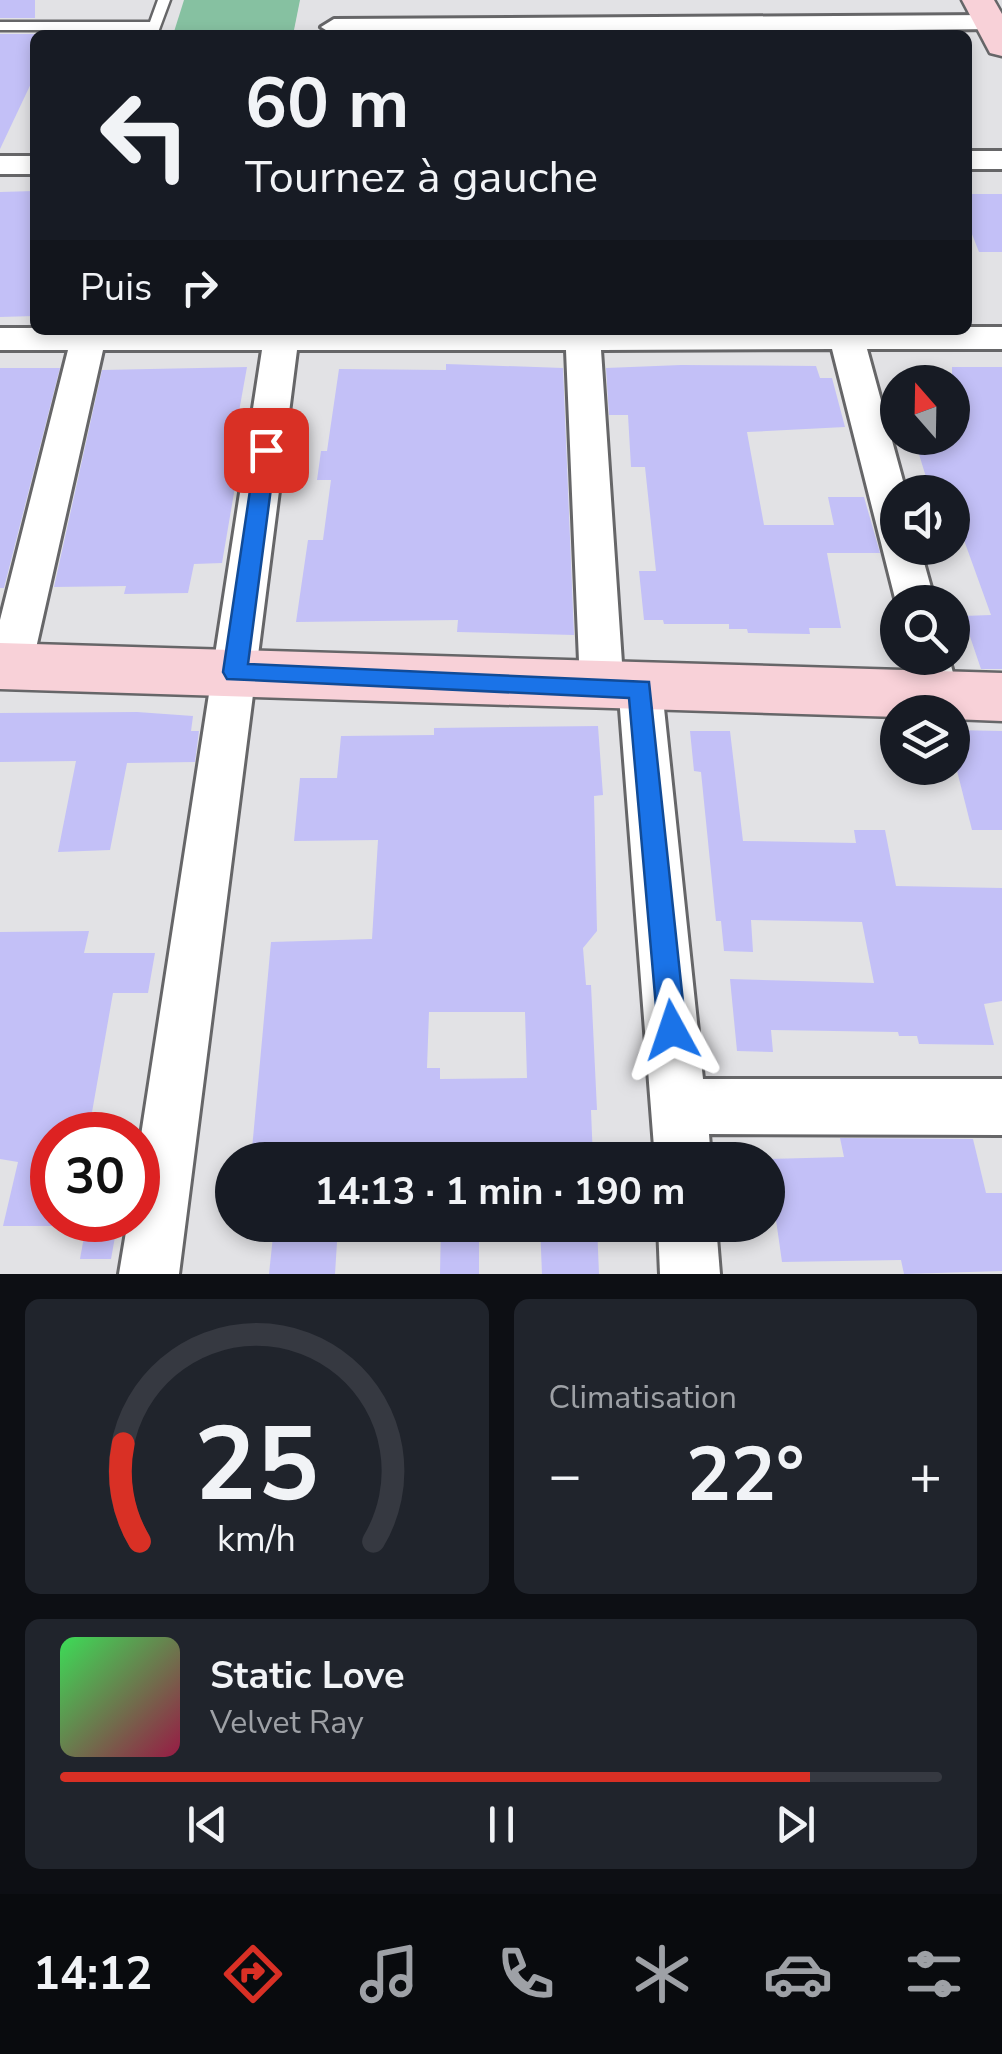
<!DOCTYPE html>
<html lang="fr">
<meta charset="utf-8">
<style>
:root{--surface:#171b24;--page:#20242c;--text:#f1f3f6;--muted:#9ea1a6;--line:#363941;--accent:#d93025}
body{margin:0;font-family:"Nunito Sans",sans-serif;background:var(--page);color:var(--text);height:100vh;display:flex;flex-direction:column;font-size:38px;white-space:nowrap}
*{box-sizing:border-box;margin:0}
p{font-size:32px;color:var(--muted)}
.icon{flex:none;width:55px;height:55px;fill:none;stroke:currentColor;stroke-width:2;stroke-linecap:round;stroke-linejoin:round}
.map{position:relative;height:1274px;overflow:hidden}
.panel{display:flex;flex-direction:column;gap:25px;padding:25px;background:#0d0f14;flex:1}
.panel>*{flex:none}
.hud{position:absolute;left:30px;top:30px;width:942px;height:305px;border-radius:15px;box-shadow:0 5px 15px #0003;background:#171b24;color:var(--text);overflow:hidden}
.needle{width:65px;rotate:340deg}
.fabs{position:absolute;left:880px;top:365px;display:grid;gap:20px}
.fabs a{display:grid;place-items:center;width:90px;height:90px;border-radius:50%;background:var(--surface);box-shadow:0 5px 15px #0003;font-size:50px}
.speed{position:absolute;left:30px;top:1112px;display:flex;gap:20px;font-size:50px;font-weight:700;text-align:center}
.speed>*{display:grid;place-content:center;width:130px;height:130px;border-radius:50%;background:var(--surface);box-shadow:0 5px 15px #0003;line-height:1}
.speed .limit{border:15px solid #d22;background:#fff;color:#111}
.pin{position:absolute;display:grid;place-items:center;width:85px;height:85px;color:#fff;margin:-42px;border-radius:20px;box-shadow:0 5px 15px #0006}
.me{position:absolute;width:110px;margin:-55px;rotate:355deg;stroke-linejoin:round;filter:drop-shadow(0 0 8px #0008)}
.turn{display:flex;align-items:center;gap:35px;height:210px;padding:0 50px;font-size:45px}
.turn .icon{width:130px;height:130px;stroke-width:2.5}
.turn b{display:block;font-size:70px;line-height:85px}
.then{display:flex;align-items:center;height:95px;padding:0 50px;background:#0003;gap:20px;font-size:38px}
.big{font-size:75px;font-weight:700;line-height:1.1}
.panel .widget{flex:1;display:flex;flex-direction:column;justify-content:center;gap:15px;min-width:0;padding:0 35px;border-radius:15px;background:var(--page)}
.panel .dial{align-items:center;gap:0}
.dial svg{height:260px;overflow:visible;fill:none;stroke:var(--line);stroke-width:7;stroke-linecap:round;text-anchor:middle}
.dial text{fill:var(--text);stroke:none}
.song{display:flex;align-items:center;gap:30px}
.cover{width:120px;height:120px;border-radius:15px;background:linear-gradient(135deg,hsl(130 70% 55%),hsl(340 70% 35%))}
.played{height:10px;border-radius:5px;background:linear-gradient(90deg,var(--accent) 85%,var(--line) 85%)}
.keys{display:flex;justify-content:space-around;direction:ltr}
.heat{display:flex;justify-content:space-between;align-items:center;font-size:55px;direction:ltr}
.panel .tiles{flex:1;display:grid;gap:25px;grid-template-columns:1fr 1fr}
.widget:last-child{grid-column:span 2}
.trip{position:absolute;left:215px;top:1142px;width:570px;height:100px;border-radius:50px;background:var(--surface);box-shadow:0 5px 15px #0003;font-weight:700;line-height:100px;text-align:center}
.dock{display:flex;height:160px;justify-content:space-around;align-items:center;background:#090b0e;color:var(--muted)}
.dock .icon{width:70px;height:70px}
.dock .current{color:var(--accent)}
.dock b{font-size:45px;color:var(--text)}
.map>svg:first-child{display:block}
.green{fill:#86c1a1}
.building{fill:#c3c0f7;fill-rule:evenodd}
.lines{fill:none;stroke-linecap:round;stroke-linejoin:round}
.lane-casing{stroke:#666668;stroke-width:5}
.street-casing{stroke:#666668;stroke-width:6}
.secondary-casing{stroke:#666668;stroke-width:5}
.lane{fill:#fff;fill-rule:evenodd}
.street{fill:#fff;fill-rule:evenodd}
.secondary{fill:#f8d1d8;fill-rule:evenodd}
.route{fill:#1a73e8;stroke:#114b97;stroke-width:2.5}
</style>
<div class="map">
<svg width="1002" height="1274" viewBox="0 0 1002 1274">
<rect width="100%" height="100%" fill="#e2e2e5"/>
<polygon class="green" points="184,0 300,0 293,35 173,35"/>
<g class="building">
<rect x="0" y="0" width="35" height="18"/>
<polygon points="0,34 35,34 35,75 0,149"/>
<polygon points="35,191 35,316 0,317 0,192"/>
<polygon points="968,194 1002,194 1002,252 979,252 968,224"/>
<polygon points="446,364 563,368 574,635 457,632 458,620 296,622 308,540 323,540 331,480 317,480 321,451 327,451 339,369 446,370"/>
<polygon points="681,365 816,366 820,378 832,378 845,427 747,432 764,525 834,525 828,497 864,497 880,553 827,553 841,628 809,628 810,634 748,633 747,629 729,629 729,624 664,624 663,620 644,620 639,571 656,571 645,467 631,467 628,415 609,415 606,368"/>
<polygon points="247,367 238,417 247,417 222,563 194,564 188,593 124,594 126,586 54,587 102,370"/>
<polygon points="952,367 1002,367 1002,669 981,669 963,616 991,615 952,507 952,490 930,490 914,438 952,438"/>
<polygon points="0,368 60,368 4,588 0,588"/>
<polygon points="137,712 193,716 191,731 199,731 195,762 127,763 110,850 58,852 76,761 0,762 0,713"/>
<path d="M598,726L603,795L594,796L597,931L583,948L586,985H591L597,1110H591L593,1160H539L538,1148L477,1149V1153L438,1154V1160H251L271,942L372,939L378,840L294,841L300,778H337L341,736L434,735V728ZM429,1012H525L527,1078L440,1079V1068H427Z"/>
<polygon points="952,730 1002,731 1002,830 972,830 952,751"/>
<polygon points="690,731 730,731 743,841 856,843 854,830 885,830 896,886 1002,888 1002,1001 984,1004 994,1045 919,1044 917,1036 899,1036 898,1032 771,1030 773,1052 737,1051 730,979 874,983 862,922 751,920 753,952 724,951 721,921 716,921 701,772 694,771"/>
<polygon points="89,931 84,953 155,953 148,993 113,993 88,1135 52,1135 52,1226 3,1226 18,1162 0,1159 0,932"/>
<polygon points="840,1138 973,1139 986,1193 1002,1193 1002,1271 904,1274 901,1260 782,1262 774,1206 768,1206 768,1159 844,1157"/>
<polygon points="87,1220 118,1220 111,1259 80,1259"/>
<polygon points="441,1225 479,1225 479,1274 440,1274"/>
<polygon points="540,1225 597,1225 599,1274 542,1274"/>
<polygon points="338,1226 335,1274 269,1274 274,1227"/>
</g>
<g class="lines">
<defs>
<polygon id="lane" points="158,0 170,0 157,35 145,35 147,30 0,30 0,22 150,22"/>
<g id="street">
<polygon points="989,15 998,17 1002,23 998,29 334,35 321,27 334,19"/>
<rect x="968" y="151" width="34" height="18"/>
<rect x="0" y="156" width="35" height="18"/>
<polygon points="968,327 1002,327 1002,349 867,349 906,492 898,492 898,548 920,548 935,602 898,602 898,610 832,349 601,350 623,678 640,671 656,676 662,689 703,1079 1002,1079 1002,1135 709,1134 711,1160 655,1160 619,696 602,703 587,698 580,685 566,350 297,350 179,1274 119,1274 128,1220 138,1220 138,1155 262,350 103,350 32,666 25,678 10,684 0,680 0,620 68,350 0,350 0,328"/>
<polygon points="906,658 949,658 959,695 953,708 939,712 921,708"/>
<polygon points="658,1225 716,1225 720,1274 660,1274"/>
</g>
<g id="secondary">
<polygon points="962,0 994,0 1002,14 1002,56 990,53"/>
<polygon points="0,643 1002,673 1002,721 952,719 952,712 898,712 898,717 0,689"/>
</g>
</defs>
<use href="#lane" class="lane-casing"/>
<use href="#street" class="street-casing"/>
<use href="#secondary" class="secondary-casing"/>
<use href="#lane" class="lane"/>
<use href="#street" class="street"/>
<use href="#secondary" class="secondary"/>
</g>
<polygon class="route" points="266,443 276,450 248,664 649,682 686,1030 682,1040 672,1044 662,1040 658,1030 629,698 227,679 223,672 256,450"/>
</svg>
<div class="fabs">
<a><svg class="needle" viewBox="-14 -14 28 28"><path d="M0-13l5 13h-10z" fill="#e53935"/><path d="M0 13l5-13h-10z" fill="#9ea1a6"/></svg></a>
<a><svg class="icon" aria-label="sound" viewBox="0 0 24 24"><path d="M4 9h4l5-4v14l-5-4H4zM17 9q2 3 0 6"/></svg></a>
<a><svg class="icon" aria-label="search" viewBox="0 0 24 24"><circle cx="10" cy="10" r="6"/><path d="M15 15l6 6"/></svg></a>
<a><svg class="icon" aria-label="layers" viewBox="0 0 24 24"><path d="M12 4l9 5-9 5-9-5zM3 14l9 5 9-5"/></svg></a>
</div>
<div class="speed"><div class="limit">30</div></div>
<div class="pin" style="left:266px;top:450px;background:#d93025"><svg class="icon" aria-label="arrive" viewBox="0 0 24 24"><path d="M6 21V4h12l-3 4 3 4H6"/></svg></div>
<svg class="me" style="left:672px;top:1030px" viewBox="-20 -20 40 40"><path d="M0-17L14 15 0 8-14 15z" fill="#1a73e8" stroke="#fff" stroke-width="4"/></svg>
<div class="trip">14:13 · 1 min · 190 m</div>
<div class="hud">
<div class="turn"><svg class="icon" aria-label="left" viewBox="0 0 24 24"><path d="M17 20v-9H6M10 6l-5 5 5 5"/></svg><div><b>60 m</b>Tournez à gauche</div></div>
<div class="then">Puis<svg class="icon" aria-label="right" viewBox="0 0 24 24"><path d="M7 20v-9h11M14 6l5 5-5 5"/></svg></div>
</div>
</div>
<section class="panel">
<div class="tiles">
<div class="widget dial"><svg viewBox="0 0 100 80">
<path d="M14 69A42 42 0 1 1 86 69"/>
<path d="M14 69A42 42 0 0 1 9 39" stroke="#d93025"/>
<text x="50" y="56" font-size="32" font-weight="700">25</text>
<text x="50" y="72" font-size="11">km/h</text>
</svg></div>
<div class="widget"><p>Climatisation</p>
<div class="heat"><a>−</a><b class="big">22°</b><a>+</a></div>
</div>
<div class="widget">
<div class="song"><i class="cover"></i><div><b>Static Love</b><p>Velvet Ray</p></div></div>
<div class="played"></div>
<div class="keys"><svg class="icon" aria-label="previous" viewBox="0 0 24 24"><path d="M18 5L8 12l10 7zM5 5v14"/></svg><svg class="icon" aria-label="pause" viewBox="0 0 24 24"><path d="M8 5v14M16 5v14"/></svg><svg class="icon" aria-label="next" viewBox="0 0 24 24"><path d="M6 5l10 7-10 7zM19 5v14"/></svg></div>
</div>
</div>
</section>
<nav class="dock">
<b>14:12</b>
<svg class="icon current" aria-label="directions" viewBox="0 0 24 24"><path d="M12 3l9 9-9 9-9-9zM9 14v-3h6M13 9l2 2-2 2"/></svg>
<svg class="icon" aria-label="music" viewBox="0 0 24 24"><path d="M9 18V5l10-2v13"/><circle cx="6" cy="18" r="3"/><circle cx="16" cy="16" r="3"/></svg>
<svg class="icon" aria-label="phone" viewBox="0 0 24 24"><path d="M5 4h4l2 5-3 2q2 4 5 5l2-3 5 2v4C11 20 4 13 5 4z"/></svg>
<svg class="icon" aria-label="climate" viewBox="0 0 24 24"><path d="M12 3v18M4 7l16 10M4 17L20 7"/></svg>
<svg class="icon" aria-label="car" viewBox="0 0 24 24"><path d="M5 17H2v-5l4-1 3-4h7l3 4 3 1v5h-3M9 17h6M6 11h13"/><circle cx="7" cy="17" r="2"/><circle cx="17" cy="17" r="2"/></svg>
<svg class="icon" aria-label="filters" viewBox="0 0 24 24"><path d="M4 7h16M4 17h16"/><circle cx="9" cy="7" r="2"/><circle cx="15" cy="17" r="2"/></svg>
</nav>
